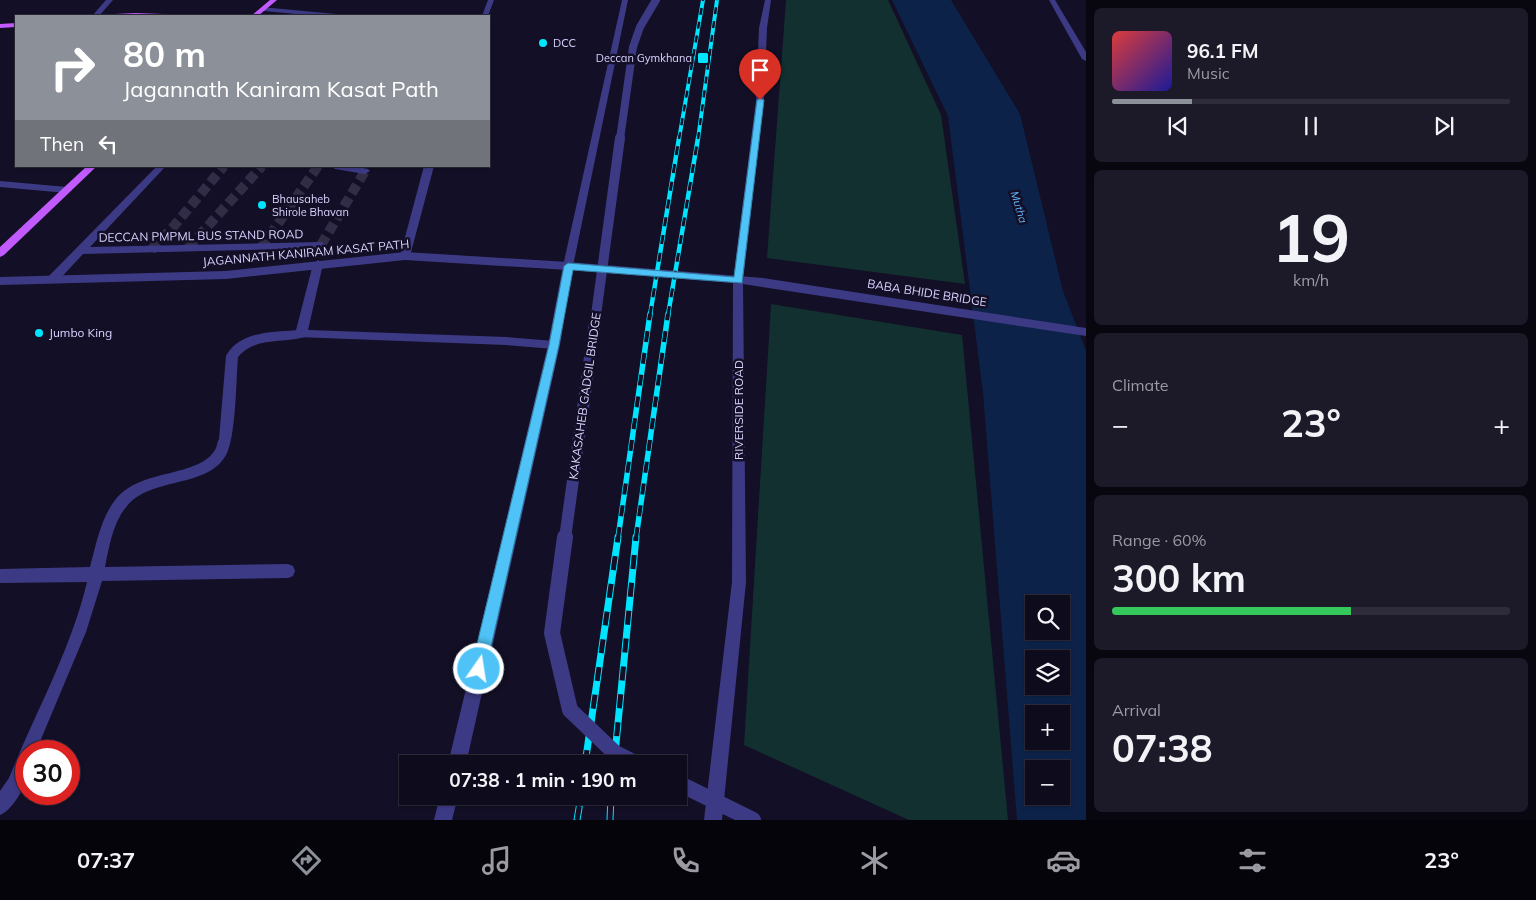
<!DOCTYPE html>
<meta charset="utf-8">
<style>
:root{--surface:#0e0b1c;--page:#1c1929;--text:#f1f3f6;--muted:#9b9ba3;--line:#2e2b3b;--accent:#8c9099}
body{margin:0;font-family:Mulish,sans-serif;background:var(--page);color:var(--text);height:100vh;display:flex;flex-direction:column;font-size:19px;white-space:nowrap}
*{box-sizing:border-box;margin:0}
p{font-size:16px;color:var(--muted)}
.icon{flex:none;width:28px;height:28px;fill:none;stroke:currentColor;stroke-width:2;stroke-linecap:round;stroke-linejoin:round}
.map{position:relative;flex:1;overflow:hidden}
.panel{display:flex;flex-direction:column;gap:8px;padding:8px;background:#08060f;width:450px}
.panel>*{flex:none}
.top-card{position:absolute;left:15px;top:15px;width:475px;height:152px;border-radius:0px;box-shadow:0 1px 4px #0004,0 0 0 1px var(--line);background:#8c9099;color:#fff;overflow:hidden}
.controls{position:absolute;left:1025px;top:595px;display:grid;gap:10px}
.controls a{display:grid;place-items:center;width:45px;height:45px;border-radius:0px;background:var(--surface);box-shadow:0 1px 4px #0004,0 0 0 1px var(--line);font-size:25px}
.speed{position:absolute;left:15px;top:740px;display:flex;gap:10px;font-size:25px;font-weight:700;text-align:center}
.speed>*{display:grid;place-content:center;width:65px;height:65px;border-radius:50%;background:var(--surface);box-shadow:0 1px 4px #0004,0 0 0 1px var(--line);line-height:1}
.speed .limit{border:8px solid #d22;background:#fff;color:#111}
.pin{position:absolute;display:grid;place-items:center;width:42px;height:42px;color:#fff;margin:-51px -21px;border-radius:50% 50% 50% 0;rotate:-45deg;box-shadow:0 0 5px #0007}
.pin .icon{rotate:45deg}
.me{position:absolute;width:55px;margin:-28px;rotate:13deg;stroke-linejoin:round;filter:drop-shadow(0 0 4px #0008)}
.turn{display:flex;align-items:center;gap:18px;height:105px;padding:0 25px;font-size:22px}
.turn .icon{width:65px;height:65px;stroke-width:2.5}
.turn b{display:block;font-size:35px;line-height:42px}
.then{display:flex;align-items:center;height:48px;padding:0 25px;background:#0003;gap:10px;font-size:19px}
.big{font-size:38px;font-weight:700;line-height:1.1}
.panel .widget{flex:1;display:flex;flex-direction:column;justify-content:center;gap:8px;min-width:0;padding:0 18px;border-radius:8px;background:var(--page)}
.panel .dial{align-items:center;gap:0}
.dial b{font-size:65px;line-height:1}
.song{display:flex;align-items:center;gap:15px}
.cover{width:60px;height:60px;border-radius:8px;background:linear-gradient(135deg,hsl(0 70% 55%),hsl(240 70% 35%))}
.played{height:5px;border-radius:2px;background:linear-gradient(90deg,var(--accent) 20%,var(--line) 20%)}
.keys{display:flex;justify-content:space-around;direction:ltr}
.heat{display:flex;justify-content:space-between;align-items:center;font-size:28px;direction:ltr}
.charge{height:8px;border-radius:4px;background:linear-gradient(90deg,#34c759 60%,var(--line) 0)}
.trip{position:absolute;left:399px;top:755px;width:288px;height:50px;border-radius:0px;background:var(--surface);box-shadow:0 1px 4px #0004,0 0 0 1px var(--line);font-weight:700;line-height:50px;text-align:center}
.tab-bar{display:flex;height:80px;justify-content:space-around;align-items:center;background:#06040b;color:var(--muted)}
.tab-bar .icon{width:35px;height:35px}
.tab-bar .current{color:var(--accent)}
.tab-bar b{font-size:22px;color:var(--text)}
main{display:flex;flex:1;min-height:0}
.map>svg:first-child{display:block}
.green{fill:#12302f}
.water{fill:#0c2248;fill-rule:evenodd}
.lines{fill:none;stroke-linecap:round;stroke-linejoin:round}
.minor-tunnel{stroke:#312d47;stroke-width:10;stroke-dasharray:10 5;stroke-linecap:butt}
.service{fill:#3d3a85;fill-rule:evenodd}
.minor{fill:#3d3a85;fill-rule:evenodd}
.tertiary{fill:#3d3a85;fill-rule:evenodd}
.primary{fill:#c25bff;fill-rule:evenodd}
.rail-far3-casing{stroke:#00e5ff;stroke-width:4}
.rail-far2-casing{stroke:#00e5ff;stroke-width:4.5}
.rail-far1-casing{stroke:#00e5ff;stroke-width:5.5}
.rail-casing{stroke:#00e5ff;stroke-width:7}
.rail-far3{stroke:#130f26;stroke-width:2.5;stroke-dasharray:7;stroke-linecap:butt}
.rail-far2{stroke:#130f26;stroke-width:3;stroke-dasharray:9;stroke-linecap:butt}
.rail-far1{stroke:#130f26;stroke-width:4;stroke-dasharray:11;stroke-linecap:butt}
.rail{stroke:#130f26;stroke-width:5;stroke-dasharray:14;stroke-linecap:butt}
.tertiary-bridge-far3{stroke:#3d3a85;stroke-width:8}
.tertiary-bridge-far2{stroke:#3d3a85;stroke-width:10}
.tertiary-bridge-far1{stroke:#3d3a85;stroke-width:12}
.tertiary-bridge{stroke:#3d3a85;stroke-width:16}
.route{fill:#4fc3f7;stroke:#337fa1}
.poi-dot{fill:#00e5ff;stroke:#130f26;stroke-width:2}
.labels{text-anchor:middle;stroke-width:5;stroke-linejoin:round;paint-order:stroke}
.far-poi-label{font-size:11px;fill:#d9d4ff;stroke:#130f26;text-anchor:start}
.far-water-label{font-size:11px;font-style:italic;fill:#62b6ff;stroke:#130f26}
.street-label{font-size:12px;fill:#d9d4ff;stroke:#130f26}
.poi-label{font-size:12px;fill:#d9d4ff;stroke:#130f26;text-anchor:start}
</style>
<main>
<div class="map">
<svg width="1086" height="820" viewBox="0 0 1086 820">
<rect width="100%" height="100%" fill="#130f26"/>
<g class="green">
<polygon points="786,0 888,0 941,115 965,284 767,258"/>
<polygon points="771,304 962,335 1008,820 909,820 744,745"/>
</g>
<path class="water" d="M892,0H951L1020,114L1063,291L1086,351V820H1017L983,393L948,116ZM1034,604H1061V631H1034ZM1034,659H1061V686H1034ZM1034,714H1061V741H1034ZM1034,769H1061V796H1034Z"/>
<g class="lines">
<g class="minor-tunnel">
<polyline points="321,245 365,171"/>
<polyline points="188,248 262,166"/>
<polyline points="261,248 318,166"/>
<polyline points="151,250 174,226 224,166"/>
</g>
<g class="service">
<polygon points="106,0 113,0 99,16 92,16"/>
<polygon points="261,7 336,14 340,16 316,16 264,11 261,11"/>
<polygon points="0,181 67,187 72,190 67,193 0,187"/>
<polygon points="318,260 323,264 308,330 506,337 554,341 560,345 554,349 506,345 297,337 295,334 313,264"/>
</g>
<g class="minor">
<polygon points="488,0 494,0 488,16 482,16"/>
<polygon points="622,0 628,0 573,266 560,345 466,764 448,764 548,345 563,266"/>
<polygon points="765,0 771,0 767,28 764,100 743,281 738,285 733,281 756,100 759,28"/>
<polygon points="157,166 166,166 90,247 321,242 326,245 321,248 83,254 56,283 48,283 47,280 48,277"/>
<polygon points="331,166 353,166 368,169 370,171 365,174 335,169"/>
<polygon points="424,166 434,166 410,256 405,260 400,256"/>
<path d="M301,330L307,334L305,337C281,344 256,336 238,357C236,380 236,438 226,455C207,489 152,476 127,506C113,522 109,547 105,567L288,564L293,566L295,571L293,576L288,578L102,581L86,632L36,751H26C26,759 27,768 26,776C25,789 12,810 0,815V791L9,778C35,713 71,650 87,582L0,583V569L90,567C96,545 101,517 116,499C141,468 198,478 215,450C217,447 217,442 219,439L226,356C240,330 276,332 301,330Z"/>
<polygon points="440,796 458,796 452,820 434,820"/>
</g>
<g class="tertiary">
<polygon points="1049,0 1055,0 1086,52 1086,61 1082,59"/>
<polygon points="405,252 568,262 763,278 1086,328 1086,336 743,284 746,582 722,820 704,820 732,582 733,283 568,270 405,260 226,279 0,285 0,277 226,271"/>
</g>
<g class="primary">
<polygon points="270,0 277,0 258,16 251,16"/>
<polygon points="135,13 163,14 167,16 111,16 115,14"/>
<polygon points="16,23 16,27 0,28 0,24"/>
<polygon points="87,166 97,166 4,255 0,257 0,247"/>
</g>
<defs>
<g id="rail-far3">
<polyline points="679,139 703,0"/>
<polyline points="698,139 717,0"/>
</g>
<g id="rail-far2">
<polyline points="650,315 679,138"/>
<polyline points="668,315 698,138"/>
</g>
<g id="rail-far1">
<polyline points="618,538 650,314"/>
<polyline points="636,538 668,314"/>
</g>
<g id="rail">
<polyline points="585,764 618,537"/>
<polyline points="614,764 636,537"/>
<polyline points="577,820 581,796"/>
<polyline points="610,820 611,796"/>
</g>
</defs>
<use href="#rail-far3" class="rail-far3-casing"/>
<use href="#rail-far2" class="rail-far2-casing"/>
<use href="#rail-far1" class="rail-far1-casing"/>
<use href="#rail" class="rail-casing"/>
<use href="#rail-far3" class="rail-far3"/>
<use href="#rail-far2" class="rail-far2"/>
<use href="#rail-far1" class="rail-far1"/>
<use href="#rail" class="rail"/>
<polyline class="tertiary-bridge-far3" points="620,139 633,47 640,27 656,0"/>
<polyline class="tertiary-bridge-far2" points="596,315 620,138"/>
<polyline class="tertiary-bridge-far1" points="565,538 596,314"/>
<g class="tertiary-bridge">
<polyline points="565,537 552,633 570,710 615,753 637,764"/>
<polyline points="678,783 753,820"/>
</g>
</g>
<polygon class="route" points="760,98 764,100 742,283 573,270 559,345 486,669 484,674 479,676 473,674 471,669 549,345 564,266 568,263 734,277 757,100"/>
<g class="poi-dot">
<circle cx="543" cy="43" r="5"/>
<rect x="697" y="52" width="12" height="12" rx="2.5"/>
<circle cx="262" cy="205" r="5"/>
<circle cx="39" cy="333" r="5"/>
</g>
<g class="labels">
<g class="far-poi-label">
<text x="553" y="47">DCC</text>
<text x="692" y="62" text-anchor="end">Deccan Gymkhana</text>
<text x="272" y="203">Bhausaheb<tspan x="272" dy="13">Shirole Bhavan</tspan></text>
</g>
<g class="far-water-label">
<text transform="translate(1019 207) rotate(73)" y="4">Mutha</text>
</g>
<g class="street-label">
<text transform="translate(201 236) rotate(-1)" y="4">DECCAN PMPML BUS STAND ROAD</text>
<text transform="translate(306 253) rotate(-5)" y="4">JAGANNATH KANIRAM KASAT PATH</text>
<text transform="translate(927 293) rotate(9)" y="4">BABA BHIDE BRIDGE</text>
<text transform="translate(585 396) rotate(-82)" y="4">KAKASAHEB GADGIL BRIDGE</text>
<text transform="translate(739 410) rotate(-90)" y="4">RIVERSIDE ROAD</text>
</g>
<g class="poi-label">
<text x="49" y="337">Jumbo King</text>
</g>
</g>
</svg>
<div class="controls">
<a><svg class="icon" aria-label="search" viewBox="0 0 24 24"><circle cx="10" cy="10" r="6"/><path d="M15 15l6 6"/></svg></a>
<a><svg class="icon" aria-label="layers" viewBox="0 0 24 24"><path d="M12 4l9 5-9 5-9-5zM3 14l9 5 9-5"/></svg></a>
<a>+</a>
<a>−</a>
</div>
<div class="speed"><div class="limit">30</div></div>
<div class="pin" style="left:760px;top:100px;background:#d93025"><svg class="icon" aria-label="arrive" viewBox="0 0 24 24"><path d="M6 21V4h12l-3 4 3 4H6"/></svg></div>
<svg class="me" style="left:479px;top:669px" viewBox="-20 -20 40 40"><circle r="17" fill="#4fc3f7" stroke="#fff" stroke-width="3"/><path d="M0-11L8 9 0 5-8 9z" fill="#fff"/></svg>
<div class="trip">07:38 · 1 min · 190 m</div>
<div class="top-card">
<div class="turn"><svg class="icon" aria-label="right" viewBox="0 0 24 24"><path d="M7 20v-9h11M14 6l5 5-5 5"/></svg><div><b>80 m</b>Jagannath Kaniram Kasat Path</div></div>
<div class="then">Then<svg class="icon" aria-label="left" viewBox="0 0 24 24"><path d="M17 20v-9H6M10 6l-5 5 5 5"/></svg></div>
</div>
</div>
<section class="panel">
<div class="widget">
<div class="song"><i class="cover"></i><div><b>96.1 FM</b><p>Music</p></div></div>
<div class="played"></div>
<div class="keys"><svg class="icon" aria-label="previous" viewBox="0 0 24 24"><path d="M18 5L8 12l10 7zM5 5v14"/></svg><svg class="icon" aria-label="pause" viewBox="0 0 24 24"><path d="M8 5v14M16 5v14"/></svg><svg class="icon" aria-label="next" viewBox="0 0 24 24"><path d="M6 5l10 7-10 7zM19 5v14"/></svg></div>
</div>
<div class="widget dial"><b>19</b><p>km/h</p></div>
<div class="widget"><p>Climate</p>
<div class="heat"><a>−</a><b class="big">23°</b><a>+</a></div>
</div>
<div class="widget"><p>Range · 60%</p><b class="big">300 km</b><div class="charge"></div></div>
<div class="widget"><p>Arrival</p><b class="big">07:38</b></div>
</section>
</main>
<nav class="tab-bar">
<b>07:37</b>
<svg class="icon current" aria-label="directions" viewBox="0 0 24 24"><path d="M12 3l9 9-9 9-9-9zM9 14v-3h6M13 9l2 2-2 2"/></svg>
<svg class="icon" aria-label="music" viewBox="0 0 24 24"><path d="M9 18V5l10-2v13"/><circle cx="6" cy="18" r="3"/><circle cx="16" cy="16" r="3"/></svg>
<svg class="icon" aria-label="phone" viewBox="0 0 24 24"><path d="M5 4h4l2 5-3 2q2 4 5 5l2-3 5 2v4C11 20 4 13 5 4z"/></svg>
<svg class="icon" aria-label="climate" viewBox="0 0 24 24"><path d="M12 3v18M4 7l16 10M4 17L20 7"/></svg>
<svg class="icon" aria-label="car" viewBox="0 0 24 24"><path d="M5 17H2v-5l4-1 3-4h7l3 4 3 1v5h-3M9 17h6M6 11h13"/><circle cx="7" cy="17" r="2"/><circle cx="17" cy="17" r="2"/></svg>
<svg class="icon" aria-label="filters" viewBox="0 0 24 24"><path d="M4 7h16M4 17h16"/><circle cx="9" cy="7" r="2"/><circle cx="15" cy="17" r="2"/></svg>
<b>23°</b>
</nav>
